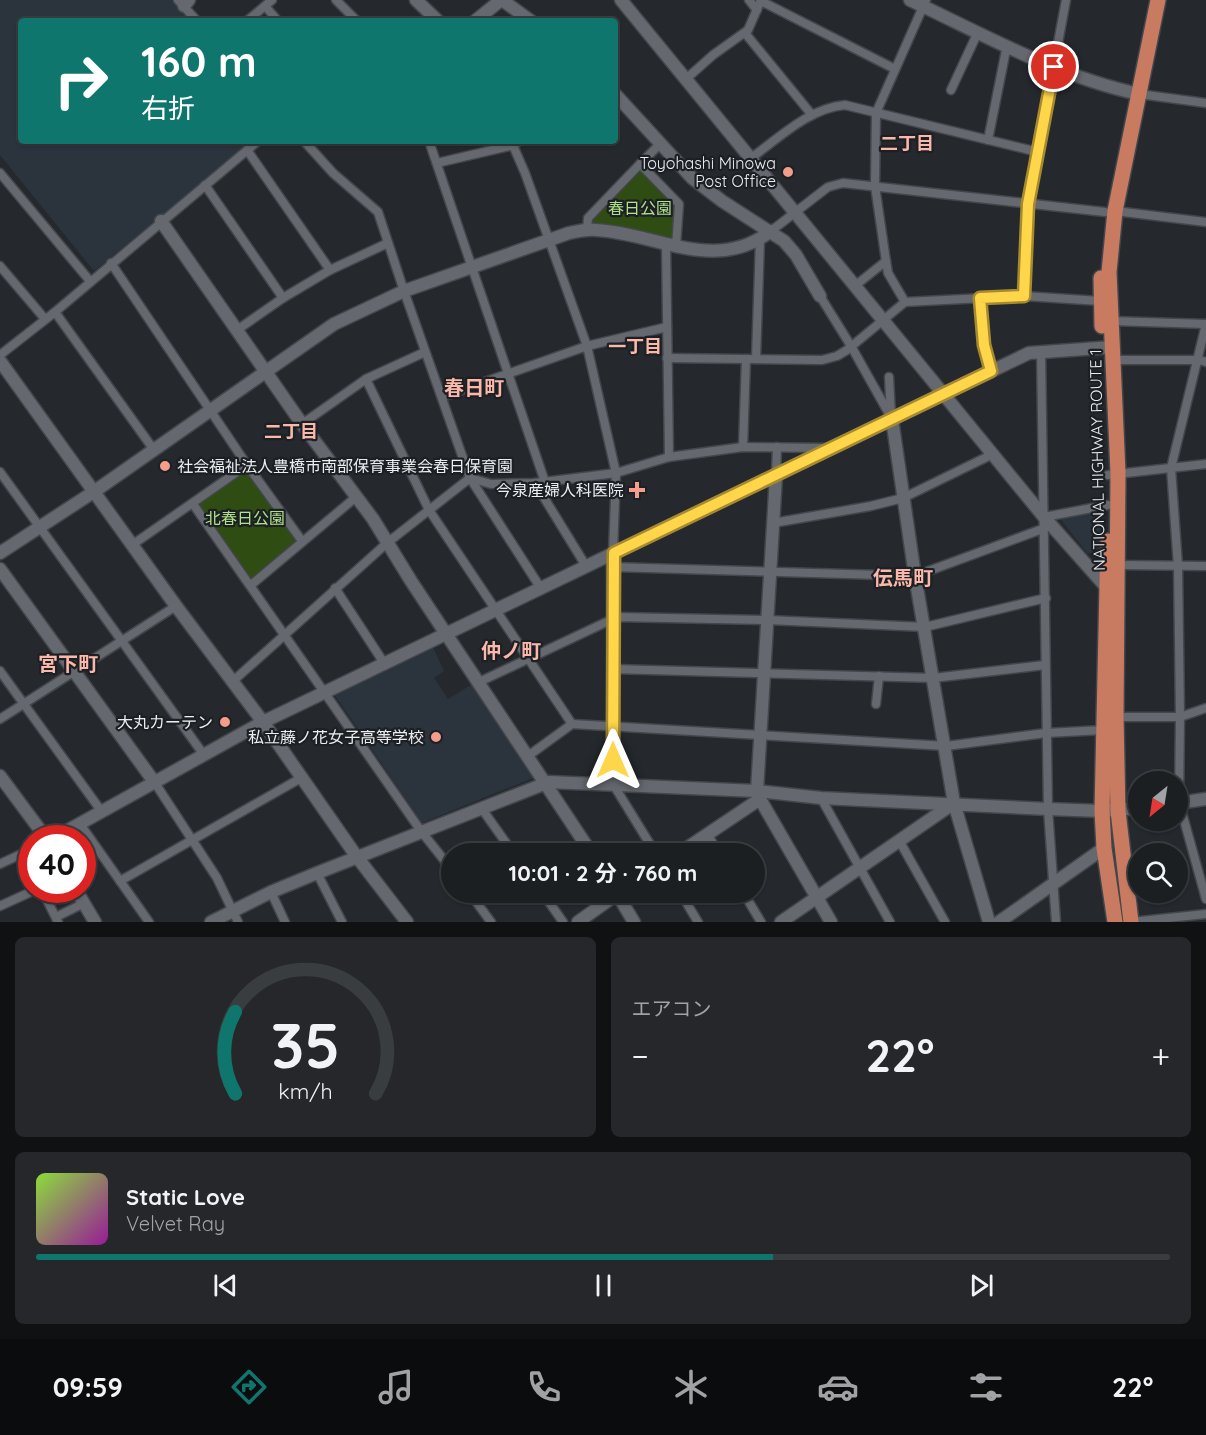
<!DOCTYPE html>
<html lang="ja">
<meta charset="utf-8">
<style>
:root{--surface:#1c1f22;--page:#25272a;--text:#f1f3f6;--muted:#a0a2a5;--line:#3a3d40;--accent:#0f766e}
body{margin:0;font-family:Quicksand,"Noto Sans JP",sans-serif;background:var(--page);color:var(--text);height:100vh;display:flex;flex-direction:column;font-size:22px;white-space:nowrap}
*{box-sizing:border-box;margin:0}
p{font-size:20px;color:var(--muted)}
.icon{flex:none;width:33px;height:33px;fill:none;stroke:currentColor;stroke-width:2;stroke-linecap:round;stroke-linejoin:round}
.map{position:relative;height:922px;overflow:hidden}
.details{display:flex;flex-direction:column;gap:15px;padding:15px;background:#0f1113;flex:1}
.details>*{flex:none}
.top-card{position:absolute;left:18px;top:18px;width:600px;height:126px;border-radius:6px;box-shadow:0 2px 4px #0004,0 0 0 2px var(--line);background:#0f766e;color:#fff;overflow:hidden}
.needle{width:39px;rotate:210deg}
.fabs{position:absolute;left:1128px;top:771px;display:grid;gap:12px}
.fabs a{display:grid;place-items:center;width:60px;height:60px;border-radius:50%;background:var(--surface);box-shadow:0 2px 4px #0004,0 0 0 2px var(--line);font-size:30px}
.speed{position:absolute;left:18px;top:825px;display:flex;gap:12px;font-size:30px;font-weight:700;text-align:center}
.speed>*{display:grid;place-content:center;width:78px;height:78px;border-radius:50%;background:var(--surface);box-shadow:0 2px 4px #0004,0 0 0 2px var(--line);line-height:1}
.speed .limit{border:9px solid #d22;background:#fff;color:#111}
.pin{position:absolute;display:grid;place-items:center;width:51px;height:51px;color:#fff;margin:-26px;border:3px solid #fff;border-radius:50%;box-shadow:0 2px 6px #0007}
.me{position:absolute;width:66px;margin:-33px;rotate:0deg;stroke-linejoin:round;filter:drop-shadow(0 0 4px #0008)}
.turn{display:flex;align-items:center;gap:21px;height:126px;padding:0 24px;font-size:27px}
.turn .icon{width:78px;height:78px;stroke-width:2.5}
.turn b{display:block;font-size:42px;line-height:51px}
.big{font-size:45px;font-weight:700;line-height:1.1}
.details .widget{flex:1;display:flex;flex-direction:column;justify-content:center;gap:9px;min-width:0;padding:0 21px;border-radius:9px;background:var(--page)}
.details .dial{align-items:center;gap:0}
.dial svg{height:156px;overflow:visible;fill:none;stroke:var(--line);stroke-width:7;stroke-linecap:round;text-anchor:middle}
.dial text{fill:var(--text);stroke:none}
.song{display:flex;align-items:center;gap:18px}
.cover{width:72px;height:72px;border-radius:9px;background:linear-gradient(135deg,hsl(90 70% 55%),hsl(300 70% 35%))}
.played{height:6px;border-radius:3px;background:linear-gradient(90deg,var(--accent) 65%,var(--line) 65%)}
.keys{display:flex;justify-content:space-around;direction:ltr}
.heat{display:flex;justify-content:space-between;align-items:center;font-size:33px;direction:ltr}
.details .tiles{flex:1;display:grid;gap:15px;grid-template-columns:1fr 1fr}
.widget:last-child{grid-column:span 2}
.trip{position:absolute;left:441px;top:843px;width:324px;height:60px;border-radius:30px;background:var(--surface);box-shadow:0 2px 4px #0004,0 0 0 2px var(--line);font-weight:700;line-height:60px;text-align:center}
.menu{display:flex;height:96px;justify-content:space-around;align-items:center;background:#0b0c0e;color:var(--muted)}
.menu .icon{width:42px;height:42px}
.menu .active{color:var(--accent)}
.menu b{font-size:27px;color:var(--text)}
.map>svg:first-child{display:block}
.built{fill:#2b333d}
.green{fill:#2f4c12}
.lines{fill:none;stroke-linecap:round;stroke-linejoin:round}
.street-casing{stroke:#43474b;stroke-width:11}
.secondary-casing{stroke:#43474b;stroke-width:15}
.highway-casing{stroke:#43474b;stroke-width:18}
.street{stroke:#65696f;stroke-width:8}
.secondary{stroke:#65696f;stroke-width:12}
.highway{stroke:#c87b61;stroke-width:15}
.route-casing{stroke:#a68a30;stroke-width:15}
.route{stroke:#ffd54a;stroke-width:10}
.poi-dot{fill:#f49d8c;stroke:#1c2024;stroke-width:2}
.labels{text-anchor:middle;stroke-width:4.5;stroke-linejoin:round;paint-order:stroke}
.poi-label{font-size:16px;fill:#ebedf1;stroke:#1c2024;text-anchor:end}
.park-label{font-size:16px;fill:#b0e188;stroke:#1c2024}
.street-label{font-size:16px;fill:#ebedf1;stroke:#1c2024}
.neighbourhood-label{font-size:18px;font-weight:bold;fill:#fab8aa;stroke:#1c2024}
.quarter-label{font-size:20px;font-weight:bold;fill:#fab8aa;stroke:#1c2024}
</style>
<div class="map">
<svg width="1206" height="922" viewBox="0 0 1206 922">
<rect width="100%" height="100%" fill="#25292e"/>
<g class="built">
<polygon points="0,0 172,0 192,21 21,21 21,141 253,141 94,271 0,155"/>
<polygon points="1102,511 1099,553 1087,553 1059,517"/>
<polygon points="432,645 444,671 434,678 448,699 474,683 534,774 533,778 422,823 334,694"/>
</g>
<g class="green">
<polygon points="642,170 675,208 674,241 592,224 592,218"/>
<polygon points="246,470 296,539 295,543 252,578 249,577 199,507 199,503"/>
</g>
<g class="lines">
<defs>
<g id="street">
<polyline points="178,0 197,21"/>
<polyline points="336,0 357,21"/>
<polyline points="749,0 757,10"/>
<polyline points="761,1 895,69"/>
<polyline points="265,6 278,21"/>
<polyline points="247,21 272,0"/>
<polyline points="745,33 812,115"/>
<polyline points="686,79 713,55 748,30 761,0"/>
<polyline points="951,90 978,32"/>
<polyline points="1139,94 1206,103"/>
<polyline points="988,140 1007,45"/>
<polyline points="304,141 333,173 378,212 404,291 470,478 540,587"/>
<polyline points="429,141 545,482"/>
<polyline points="511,141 525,173 587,346 616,473 613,553"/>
<polyline points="247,150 330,270"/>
<path d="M751,158C779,138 809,108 845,105L1038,152"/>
<polyline points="437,163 514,145 519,141"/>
<polyline points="640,164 660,144"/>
<polyline points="0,173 90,281"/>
<polyline points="205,185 283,298"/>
<polyline points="1115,211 1206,222"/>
<polyline points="587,230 588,218 640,164 679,204 676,246"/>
<polyline points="771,231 828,187 843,183 1105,212"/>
<polyline points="666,243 669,457"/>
<polyline points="886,261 888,273 905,302"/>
<polyline points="111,263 247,465 302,541"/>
<polyline points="0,266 45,319"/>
<polyline points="856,285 886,261 875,186 876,113 926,0"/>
<polyline points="820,296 851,346 892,419"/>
<polyline points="1024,296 1028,204 1066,0"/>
<polyline points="980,298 984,345 991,371"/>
<polyline points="55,312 154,450"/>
<polyline points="1112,321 1206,324"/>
<polyline points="1206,324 1171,468 1178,566 1180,717 1179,802 1206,899"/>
<polyline points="237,330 283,298 330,270 388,243"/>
<polyline points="1041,351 1048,809 1056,922"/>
<polyline points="0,355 55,312 258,141"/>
<polyline points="667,358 822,360 837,356 847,350 905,302 1024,296 1100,301"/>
<polyline points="756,359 760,240"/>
<polyline points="1113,360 1199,360 1206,362"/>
<polyline points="889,377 891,416"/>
<polyline points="366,379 429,510 572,724"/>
<polyline points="442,397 587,346 667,327"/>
<polyline points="302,424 366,379 425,352"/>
<polyline points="743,447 746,359"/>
<polyline points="0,472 204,755"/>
<polyline points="1108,475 1206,464"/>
<polyline points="776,476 777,447"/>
<polyline points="535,483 586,566"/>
<polyline points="193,504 421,831 452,870"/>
<polyline points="1044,517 1108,505"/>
<polyline points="773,523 871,506 903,498 993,454"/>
<polyline points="132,545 247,465"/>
<polyline points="1118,565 1206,566"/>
<polyline points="613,567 915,576 1045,528"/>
<polyline points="251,585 356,497"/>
<polyline points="335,588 384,663"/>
<polyline points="613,669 933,678 1045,665"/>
<polyline points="0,671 102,812"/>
<polyline points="232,682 387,543 470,478 491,484 535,483 616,473 669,457 743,447 829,448"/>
<polyline points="479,682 617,617 768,620 925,627 1046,598"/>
<polyline points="876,704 879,676"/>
<polyline points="1116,717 1180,717 1206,708"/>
<polyline points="0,719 176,606"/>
<polyline points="528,756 572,724 946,746 1046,733 1103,730"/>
<polyline points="155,783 217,878 238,922"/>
<polyline points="613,784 656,854"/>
<polyline points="821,798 890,922"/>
<polyline points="482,809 514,854"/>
<polyline points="80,824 149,922"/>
<polyline points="708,835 719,854"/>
<polyline points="900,842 945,922"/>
<polyline points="0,864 32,849"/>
<polyline points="317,873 342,922"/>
<polyline points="120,881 301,778"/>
<polyline points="42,890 58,922"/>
<polyline points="271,892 285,922"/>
<polyline points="469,892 491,922"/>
<polyline points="542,892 563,922"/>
<polyline points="680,892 698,922"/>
<polyline points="743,892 761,922"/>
<polyline points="0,906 35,890"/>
<polyline points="56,917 84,903"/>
<polyline points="1131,922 1206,914"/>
</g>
<g id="secondary">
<polyline points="416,0 438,21"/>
<polyline points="502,0 531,21"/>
<polyline points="621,0 1044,517 1107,588 1110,590"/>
<path d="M910,0C984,35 1059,77 1139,94"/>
<polyline points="184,6 189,0"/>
<polyline points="475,21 501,0"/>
<polyline points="615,94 692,178 722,201 784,241 796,255 820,296"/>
<polyline points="161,221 302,424 373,519 411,581 592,854"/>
<polyline points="0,361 176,606 263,722 357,857 407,922"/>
<polyline points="892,419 915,576 954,803 989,922"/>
<path d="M0,553L95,491L334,324L404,291L569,233C578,231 587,229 597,230C659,234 715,274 771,231"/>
<polyline points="0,569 155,783"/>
<polyline points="0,776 46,838"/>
<polyline points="613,784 613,553"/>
<polyline points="760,799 831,922"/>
<polyline points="1178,803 1206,799"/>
<polyline points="54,838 263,722 1029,353 1113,347"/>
<polyline points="678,854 760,799 757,791 776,476"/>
<polyline points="76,890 95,922"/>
<polyline points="616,892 634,922"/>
<polyline points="211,922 271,892 317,873 549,782 757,791 821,798 1048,809 1102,811 1138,808"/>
<polyline points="578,922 620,892"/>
<polyline points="781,922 954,803"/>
<polyline points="999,922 1104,848"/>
</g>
<g id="highway">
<polyline points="1101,278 1102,326"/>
<polyline points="1108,541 1102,811 1104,848 1115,922"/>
<polyline points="1131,922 1118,811 1116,717 1118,473 1109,272 1115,211 1158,0"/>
</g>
</defs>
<use href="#street" class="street-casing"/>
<use href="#secondary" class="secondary-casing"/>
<use href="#highway" class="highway-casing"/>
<use href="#street" class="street"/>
<use href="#secondary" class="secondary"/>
<use href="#highway" class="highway"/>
</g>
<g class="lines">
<defs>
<polyline id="route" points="613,760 614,553 991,371 984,345 980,298 1024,296 1028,204 1054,67"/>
</defs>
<use href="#route" class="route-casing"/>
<use href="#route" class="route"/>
</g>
<g class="poi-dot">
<circle cx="788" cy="172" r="6"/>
<circle cx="165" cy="466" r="6"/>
<path d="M634 481h6v6h6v6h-6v6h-6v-6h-6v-6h6z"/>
<circle cx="225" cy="722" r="6"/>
<circle cx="436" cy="737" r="6"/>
</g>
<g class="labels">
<g class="poi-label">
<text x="776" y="169">Toyohashi Minowa<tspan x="776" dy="18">Post Office</tspan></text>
<text x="177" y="472" text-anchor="start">社会福祉法人豊橋市南部保育事業会春日保育園</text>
<text x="624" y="496">今泉産婦人科医院</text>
<text x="213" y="728">大丸カーテン</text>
<text x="424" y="743">私立藤ノ花女子高等学校</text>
</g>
<g class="park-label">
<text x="640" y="214">春日公園</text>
<text x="245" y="524">北春日公園</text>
</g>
<g class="street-label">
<text transform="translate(1097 460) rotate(-91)" y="6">NATIONAL HIGHWAY ROUTE 1</text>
</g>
<g class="neighbourhood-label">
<text x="907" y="150">二丁目</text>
<text x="635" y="353">一丁目</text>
<text x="291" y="438">二丁目</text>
</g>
<g class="quarter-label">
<text x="474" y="395">春日町</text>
<text x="903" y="585">伝馬町</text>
<text x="511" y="658">仲ノ町</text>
<text x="68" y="671">宮下町</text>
</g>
</g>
</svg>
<div class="fabs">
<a><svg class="needle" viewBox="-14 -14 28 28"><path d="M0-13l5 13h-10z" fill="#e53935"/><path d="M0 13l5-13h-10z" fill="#a0a2a5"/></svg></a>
<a><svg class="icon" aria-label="search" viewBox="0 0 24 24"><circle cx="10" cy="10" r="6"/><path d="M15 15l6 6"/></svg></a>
</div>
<div class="speed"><div class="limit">40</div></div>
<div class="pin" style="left:1054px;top:67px;background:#d93025"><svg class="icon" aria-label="arrive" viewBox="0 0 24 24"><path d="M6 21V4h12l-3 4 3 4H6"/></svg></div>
<svg class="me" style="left:613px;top:760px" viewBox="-20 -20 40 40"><path d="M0-17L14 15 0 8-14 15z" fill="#ffd54a" stroke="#fff" stroke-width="4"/></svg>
<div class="trip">10:01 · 2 分 · 760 m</div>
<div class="top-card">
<div class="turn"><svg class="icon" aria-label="right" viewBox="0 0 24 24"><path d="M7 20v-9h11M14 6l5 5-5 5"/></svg><div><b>160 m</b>右折</div></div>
</div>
</div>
<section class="details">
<div class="tiles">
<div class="widget dial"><svg viewBox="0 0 100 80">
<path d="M14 69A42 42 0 1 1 86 69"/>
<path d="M14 69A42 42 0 0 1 14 27" stroke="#0f766e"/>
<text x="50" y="56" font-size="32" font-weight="700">35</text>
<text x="50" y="72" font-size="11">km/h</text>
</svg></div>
<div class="widget"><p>エアコン</p>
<div class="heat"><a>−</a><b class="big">22°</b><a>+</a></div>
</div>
<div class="widget">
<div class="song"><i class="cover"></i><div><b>Static Love</b><p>Velvet Ray</p></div></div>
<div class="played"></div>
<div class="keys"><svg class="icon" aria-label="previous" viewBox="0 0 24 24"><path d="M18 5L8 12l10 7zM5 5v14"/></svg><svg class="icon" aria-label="pause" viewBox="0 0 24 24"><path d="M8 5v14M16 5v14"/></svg><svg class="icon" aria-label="next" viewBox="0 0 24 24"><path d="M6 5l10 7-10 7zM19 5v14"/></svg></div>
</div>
</div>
</section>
<nav class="menu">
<b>09:59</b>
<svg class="icon active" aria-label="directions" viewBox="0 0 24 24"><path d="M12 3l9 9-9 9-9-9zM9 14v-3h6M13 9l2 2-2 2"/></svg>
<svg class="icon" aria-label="music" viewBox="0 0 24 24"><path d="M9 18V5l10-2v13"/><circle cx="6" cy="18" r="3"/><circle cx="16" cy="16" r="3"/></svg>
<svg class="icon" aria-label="phone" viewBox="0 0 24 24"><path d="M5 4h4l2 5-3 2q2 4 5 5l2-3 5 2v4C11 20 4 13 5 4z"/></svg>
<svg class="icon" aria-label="climate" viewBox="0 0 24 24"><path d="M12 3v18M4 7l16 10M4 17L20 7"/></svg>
<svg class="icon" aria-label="car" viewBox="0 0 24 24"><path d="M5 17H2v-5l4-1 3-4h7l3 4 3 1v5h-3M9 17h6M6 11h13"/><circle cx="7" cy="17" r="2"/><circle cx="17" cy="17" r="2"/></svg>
<svg class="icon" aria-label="filters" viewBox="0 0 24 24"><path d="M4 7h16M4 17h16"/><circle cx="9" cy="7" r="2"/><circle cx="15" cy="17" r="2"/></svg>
<b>22°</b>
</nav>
